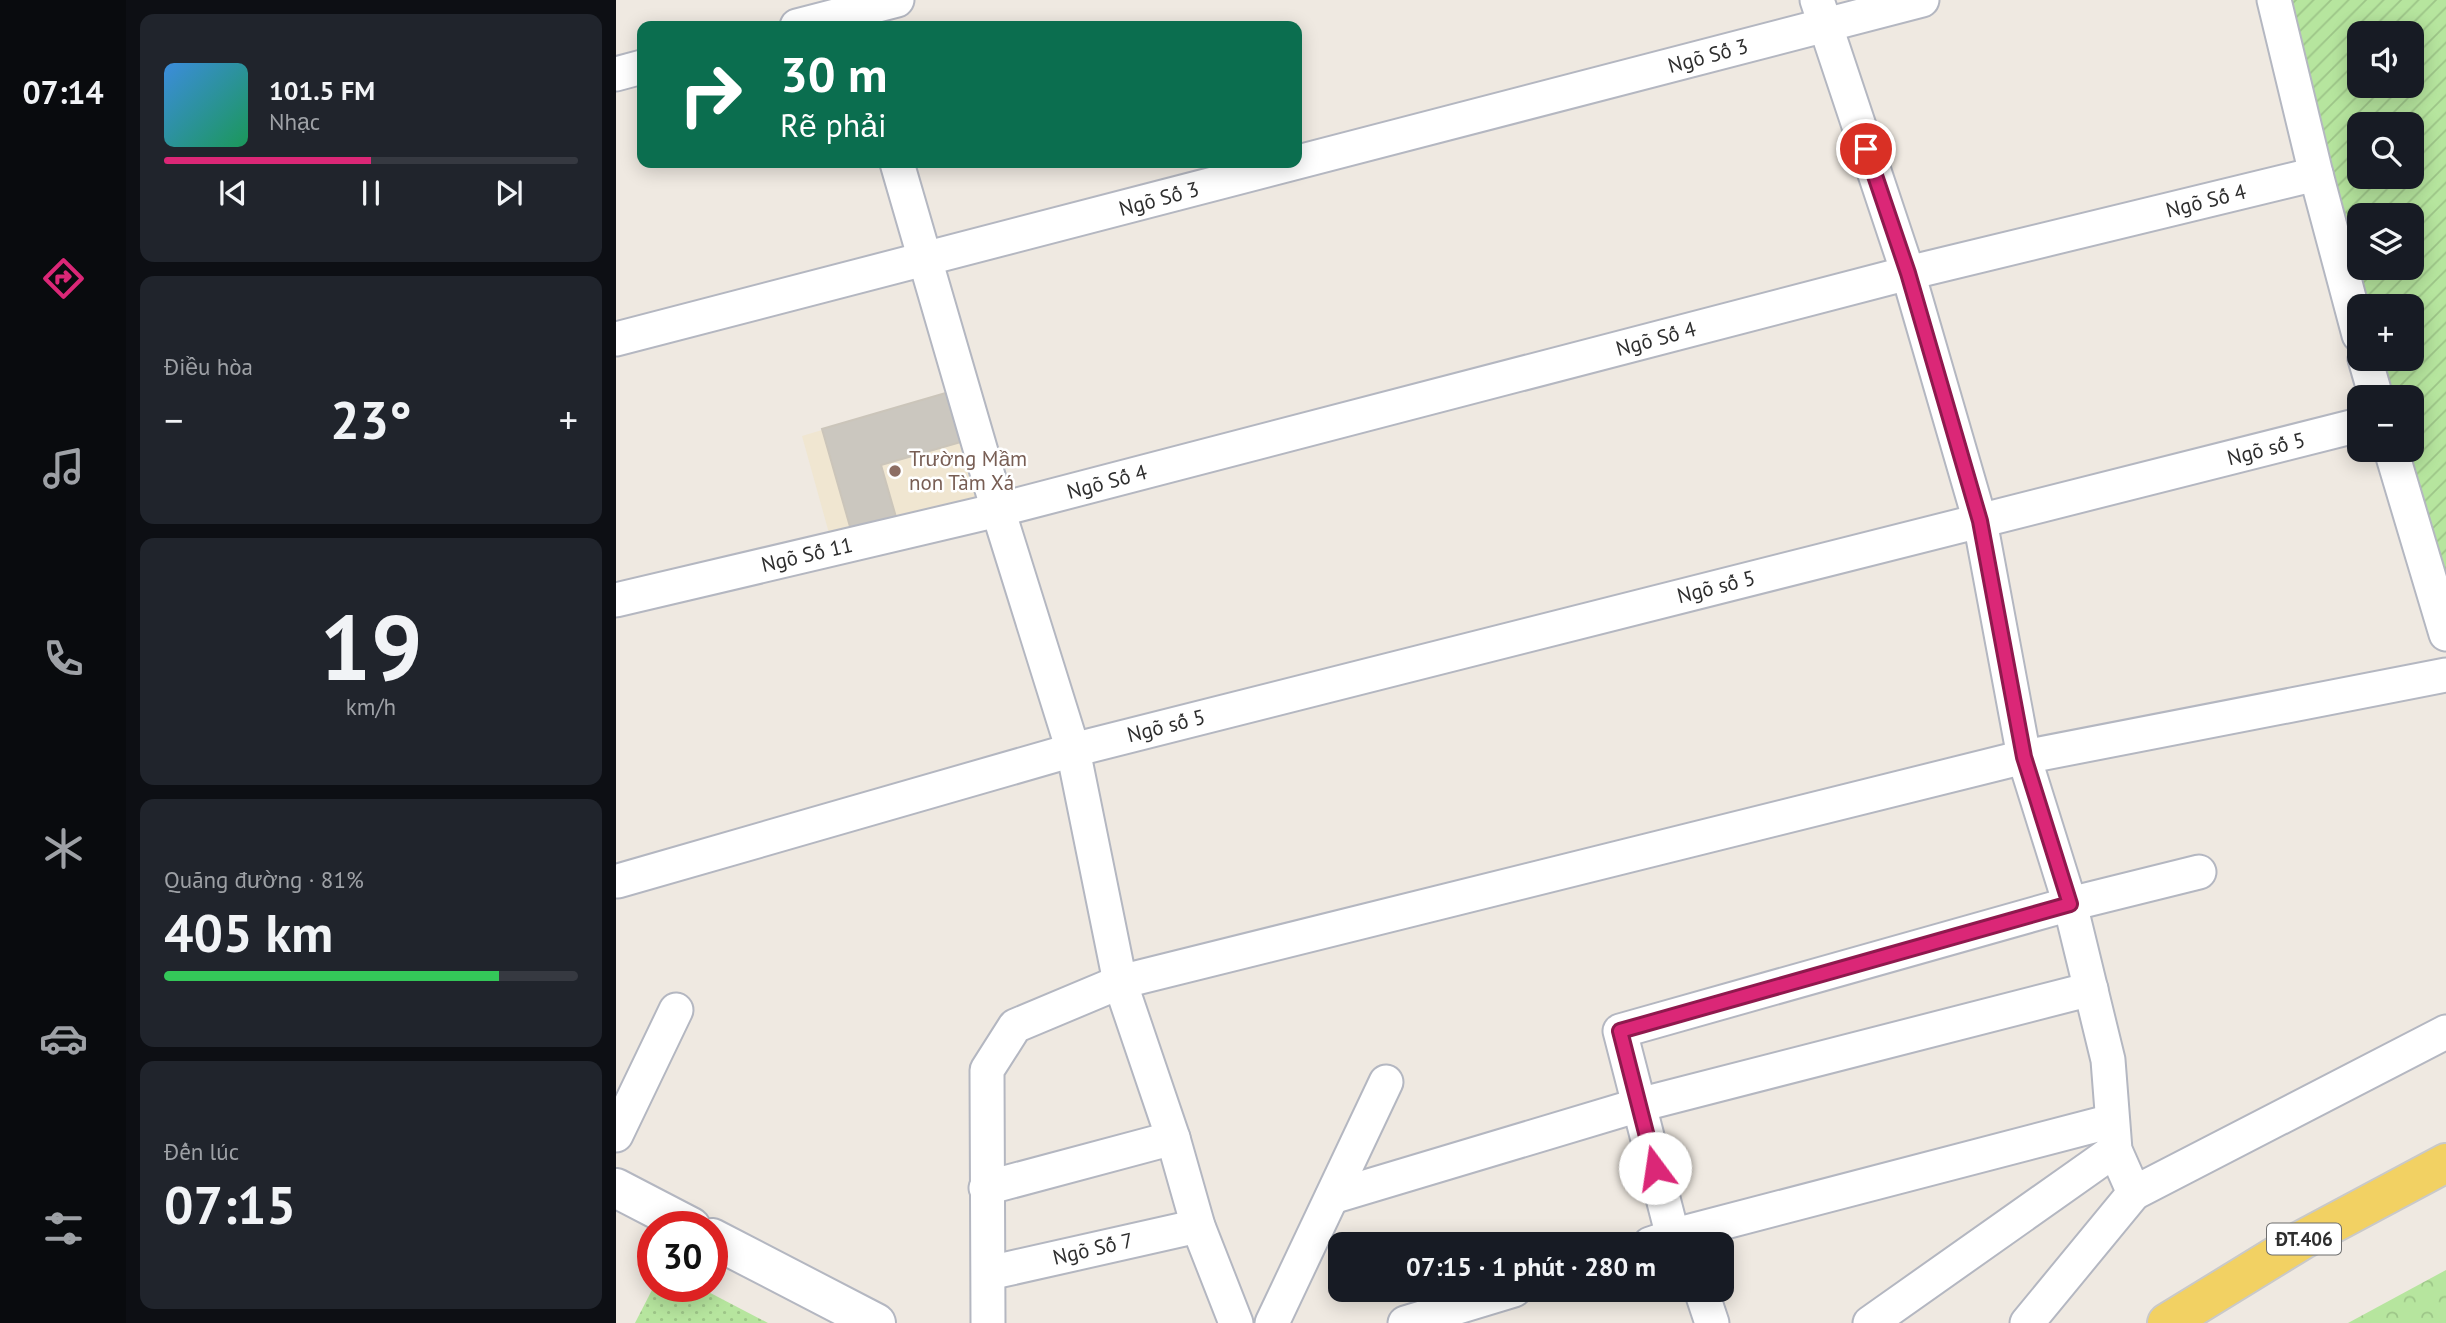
<!DOCTYPE html>
<html lang="vi">
<meta charset="utf-8">
<style>
:root{--surface:#171b24;--page:#20242c;--text:#f1f3f6;--muted:#9ea1a6;--line:#363941;--accent:#db2777}
body{margin:0;font-family:"PT Sans",sans-serif;background:var(--page);color:var(--text);height:100vh;display:flex;flex-direction:column;font-size:26px;white-space:nowrap}
*{box-sizing:border-box;margin:0}
p{font-size:23px;color:var(--muted)}
.icon{flex:none;width:38px;height:38px;fill:none;stroke:currentColor;stroke-width:2;stroke-linecap:round;stroke-linejoin:round}
.map{position:relative;flex:1;overflow:hidden}
.details{display:flex;flex-direction:column;gap:14px;padding:14px;background:#0d0f14;width:490px}
.details>*{flex:none}
.top-card{position:absolute;left:21px;top:21px;width:665px;height:147px;border-radius:14px;box-shadow:0 4px 18px #0003;background:#0b6e4f;color:#fff;overflow:hidden}
.controls{position:absolute;left:1731px;top:21px;display:grid;gap:14px}
.controls a{display:grid;place-items:center;width:77px;height:77px;border-radius:14px;background:var(--surface);box-shadow:0 4px 18px #0003;font-size:35px}
.speed{position:absolute;left:21px;top:1211px;display:flex;gap:14px;font-size:35px;font-weight:700;text-align:center}
.speed>*{display:grid;place-content:center;width:91px;height:91px;border-radius:50%;background:var(--surface);box-shadow:0 4px 18px #0003;line-height:1}
.speed .limit{border:10px solid #d22;background:#fff;color:#111}
.pin{position:absolute;display:grid;place-items:center;width:60px;height:60px;color:#fff;margin:-30px;border:4px solid #fff;border-radius:50%;box-shadow:0 2px 7px #0007}
.me{position:absolute;width:77px;margin:-38px;rotate:346deg;stroke-linejoin:round;filter:drop-shadow(0 0 5px #0008)}
.turn{display:flex;align-items:center;gap:24px;height:147px;padding:0 28px;font-size:32px}
.turn .icon{width:91px;height:91px;stroke-width:2.5}
.turn b{display:block;font-size:49px;line-height:60px}
.big{font-size:52px;font-weight:600;line-height:1.1}
.details .widget{flex:1;display:flex;flex-direction:column;justify-content:center;gap:10px;min-width:0;padding:0 24px;border-radius:14px;background:var(--page)}
.details .dial{align-items:center;gap:0}
.dial b{font-size:91px;line-height:1}
.song{display:flex;align-items:center;gap:21px}
.cover{width:84px;height:84px;border-radius:10px;background:linear-gradient(135deg,hsl(210 70% 55%),hsl(150 70% 35%))}
.played{height:7px;border-radius:4px;background:linear-gradient(90deg,var(--accent) 50%,var(--line) 50%)}
.keys{display:flex;justify-content:space-around;direction:ltr}
.heat{display:flex;justify-content:space-between;align-items:center;font-size:38px;direction:ltr}
.charge{height:10px;border-radius:5px;background:linear-gradient(90deg,#34c759 81%,var(--line) 0)}
.trip{position:absolute;left:712px;top:1232px;width:406px;height:70px;border-radius:14px;background:var(--surface);box-shadow:0 4px 18px #0003;font-weight:600;line-height:70px;text-align:center}
main{display:flex;flex:1;min-height:0}
.dock{display:flex;flex-direction:column;width:126px;justify-content:space-around;align-items:center;background:#090b0e;color:var(--muted)}
.dock .icon{width:49px;height:49px}
.dock .active{color:var(--accent)}
.dock b{font-size:32px;color:var(--text)}
.map>svg:first-child{display:block}
.education{fill:#f0e6d1}
.grass{fill:url(#grass-dots)}
.forest{fill:url(#forest-crowns)}
.garden{fill:url(#garden-furrows);fill-rule:evenodd}
.building{fill:#cbc7bf;stroke:#cbc5ba;stroke-width:2}
.lines{fill:none;stroke-linecap:round;stroke-linejoin:round}
.street-casing{stroke:#b4b7c1;stroke-width:37}
.secondary-casing{stroke:#b4b7c1;stroke-width:42}
.primary-casing{stroke:#c9c9c9;stroke-width:42}
.street{stroke:#fff;stroke-width:33}
.secondary{stroke:#fff;stroke-width:38}
.primary{stroke:#f2d163;stroke-width:38}
.route-casing{stroke:#8e194d;stroke-width:18}
.route{stroke:#db2777;stroke-width:12}
.education-dot{fill:#8d6e63;stroke:#fff;stroke-width:2.5}
.labels{text-anchor:middle;stroke-width:5;stroke-linejoin:round;paint-order:stroke}
.shield{fill:#fff;stroke:#6d6d6d;stroke-width:2}
.shield-label{font-size:19px;font-weight:bold;fill:#2e2e2e}
.street-label{font-size:21px;fill:#2e2e2e;stroke:#fff}
.education-label{font-size:21px;fill:#785e54;stroke:#fff;text-anchor:start}
</style>
<main>
<nav class="dock">
<b>07:14</b>
<svg class="icon active" aria-label="directions" viewBox="0 0 24 24"><path d="M12 3l9 9-9 9-9-9zM9 14v-3h6M13 9l2 2-2 2"/></svg>
<svg class="icon" aria-label="music" viewBox="0 0 24 24"><path d="M9 18V5l10-2v13"/><circle cx="6" cy="18" r="3"/><circle cx="16" cy="16" r="3"/></svg>
<svg class="icon" aria-label="phone" viewBox="0 0 24 24"><path d="M5 4h4l2 5-3 2q2 4 5 5l2-3 5 2v4C11 20 4 13 5 4z"/></svg>
<svg class="icon" aria-label="climate" viewBox="0 0 24 24"><path d="M12 3v18M4 7l16 10M4 17L20 7"/></svg>
<svg class="icon" aria-label="car" viewBox="0 0 24 24"><path d="M5 17H2v-5l4-1 3-4h7l3 4 3 1v5h-3M9 17h6M6 11h13"/><circle cx="7" cy="17" r="2"/><circle cx="17" cy="17" r="2"/></svg>
<svg class="icon" aria-label="filters" viewBox="0 0 24 24"><path d="M4 7h16M4 17h16"/><circle cx="9" cy="7" r="2"/><circle cx="15" cy="17" r="2"/></svg>
</nav>
<section class="details">
<div class="widget">
<div class="song"><i class="cover"></i><div><b>101.5 FM</b><p>Nhạc</p></div></div>
<div class="played"></div>
<div class="keys"><svg class="icon" aria-label="previous" viewBox="0 0 24 24"><path d="M18 5L8 12l10 7zM5 5v14"/></svg><svg class="icon" aria-label="pause" viewBox="0 0 24 24"><path d="M8 5v14M16 5v14"/></svg><svg class="icon" aria-label="next" viewBox="0 0 24 24"><path d="M6 5l10 7-10 7zM19 5v14"/></svg></div>
</div>
<div class="widget"><p>Điều hòa</p>
<div class="heat"><a>−</a><b class="big">23°</b><a>+</a></div>
</div>
<div class="widget dial"><b>19</b><p>km/h</p></div>
<div class="widget"><p>Quãng đường · 81%</p><b class="big">405 km</b><div class="charge"></div></div>
<div class="widget"><p>Đến lúc</p><b class="big">07:15</b></div>
</section>
<div class="map">
<svg width="1830" height="1323" viewBox="0 0 1830 1323">
<defs>
<pattern id="grass-dots" width="8" height="8" patternUnits="userSpaceOnUse" patternTransform="scale(1.75)"><rect width="8" height="8" fill="#b6e59e"/><path d="M2 2h.1M6 6h.1" fill="none" stroke="#9dc588" stroke-width="1.8" stroke-linecap="round"/></pattern>
<pattern id="forest-crowns" width="20" height="18" patternUnits="userSpaceOnUse" patternTransform="scale(1.75)"><rect width="20" height="18" fill="#b6e59e"/><path d="M2 6a3 3 0 1 1 6 0M12 15a3 3 0 1 1 6 0" fill="none" stroke="#9dc588"/></pattern>
<pattern id="garden-furrows" width="10" height="10" patternUnits="userSpaceOnUse" patternTransform="scale(1.75)"><rect width="10" height="10" fill="#b6e59e"/><path d="M-1 1l2-2M0 10L10 0M9 11l2-2" fill="none" stroke="#9dc588"/></pattern>
</defs>
<rect width="100%" height="100%" fill="#efe9e1"/>
<polygon class="education" points="340,390 369,503 216,544 186,436"/>
<polygon class="grass" points="38,1286 81,1286 152,1323 19,1323"/>
<polygon class="forest" points="1830,1270 1830,1323 1732,1323"/>
<path class="garden" d="M1663,0H1830V578L1793,450H1796V397H1778L1767,359H1796V306H1751ZM1743,33H1796V86H1743ZM1743,124H1796V177H1743ZM1743,215H1796V268H1743Z"/>
<polygon class="building" points="340,390 355,439 265,465 282,524 237,537 206,429"/>
<g class="lines">
<defs>
<g id="street">
<polyline points="1201,0 1292,273 1364,521 1408,757 1454,904 1492,1060 1499,1150 1518,1193 1411,1323"/>
<polyline points="1658,0 1700,174 1743,335"/>
<polyline points="181,26 281,0"/>
<polyline points="0,74 26,67"/>
<polyline points="281,163 382,510 457,750 504,982 557,1138 582,1226 620,1323"/>
<polyline points="0,339 1306,0"/>
<polyline points="1749,359 1760,397"/>
<polyline points="1775,450 1830,634"/>
<polyline points="0,600 382,510 1292,273 1700,174"/>
<polyline points="2,881 457,750 1743,425"/>
<polyline points="0,1135 60,1010"/>
<polyline points="370,1188 557,1138"/>
<polyline points="1518,1193 1830,1032"/>
<polyline points="716,1197 1023,1105 1475,989"/>
<polyline points="1057,1237 1004,1031 1454,904 1583,872"/>
<polyline points="1034,1244 1067,1233 1496,1121"/>
<polyline points="373,1273 582,1226"/>
<polyline points="1085,1290 1096,1323"/>
<polyline points="372,1323 371,1070 399,1026 504,982 1408,757 1830,675"/>
<polyline points="656,1323 770,1082"/>
<polyline points="789,1323 898,1290"/>
<polyline points="1254,1323 1499,1150"/>
</g>
<g id="secondary">
<polyline points="0,1188 75,1227"/>
<polyline points="96,1238 260,1323"/>
</g>
<polyline id="primary" points="1551,1323 1686,1240 1830,1163"/>
</defs>
<use href="#street" class="street-casing"/>
<use href="#secondary" class="secondary-casing"/>
<use href="#primary" class="primary-casing"/>
<use href="#street" class="street"/>
<use href="#secondary" class="secondary"/>
<use href="#primary" class="primary"/>
</g>
<g class="lines">
<defs>
<polyline id="route" points="1039,1168 1004,1031 1454,904 1408,757 1364,521 1292,273 1250,149"/>
</defs>
<use href="#route" class="route-casing"/>
<use href="#route" class="route"/>
</g>
<circle class="education-dot" cx="279" cy="471" r="7"/>
<g class="labels">
<rect class="shield" x="1651" y="1223.5" width="74" height="31" rx="5"/>
<g class="shield-label">
<text x="1688" y="1246">ĐT.406</text>
</g>
<g class="street-label">
<text transform="translate(1092 56) rotate(-15)" y="7">Ngõ Số 3</text>
<text transform="translate(543 199) rotate(-15)" y="7">Ngõ Số 3</text>
<text transform="translate(1590 201) rotate(-14)" y="7">Ngõ Số 4</text>
<text transform="translate(1040 339) rotate(-15)" y="7">Ngõ Số 4</text>
<text transform="translate(1650 449) rotate(-14)" y="7">Ngõ số 5</text>
<text transform="translate(491 482) rotate(-15)" y="7">Ngõ Số 4</text>
<text transform="translate(191 555) rotate(-13)" y="7">Ngõ Số 11</text>
<text transform="translate(1100 587) rotate(-14)" y="7">Ngõ số 5</text>
<text transform="translate(550 726) rotate(-14)" y="7">Ngõ số 5</text>
<text transform="translate(477 1249) rotate(-13)" y="7">Ngõ Số 7</text>
</g>
<g class="education-label">
<text x="293" y="466">Trường Mầm<tspan x="293" dy="24">non Tàm Xá</tspan></text>
</g>
</g>
</svg>
<div class="controls">
<a><svg class="icon" aria-label="sound" viewBox="0 0 24 24"><path d="M4 9h4l5-4v14l-5-4H4zM17 9q2 3 0 6"/></svg></a>
<a><svg class="icon" aria-label="search" viewBox="0 0 24 24"><circle cx="10" cy="10" r="6"/><path d="M15 15l6 6"/></svg></a>
<a><svg class="icon" aria-label="layers" viewBox="0 0 24 24"><path d="M12 4l9 5-9 5-9-5zM3 14l9 5 9-5"/></svg></a>
<a>+</a>
<a>−</a>
</div>
<div class="speed"><div class="limit">30</div></div>
<div class="pin" style="left:1250px;top:149px;background:#d93025"><svg class="icon" aria-label="arrive" viewBox="0 0 24 24"><path d="M6 21V4h12l-3 4 3 4H6"/></svg></div>
<svg class="me" style="left:1039px;top:1168px" viewBox="-20 -20 40 40"><circle r="19" fill="#fff"/><path d="M0-13L10 11 0 6-10 11z" fill="#db2777"/></svg>
<div class="trip">07:15 · 1 phút · 280 m</div>
<div class="top-card">
<div class="turn"><svg class="icon" aria-label="right" viewBox="0 0 24 24"><path d="M7 20v-9h11M14 6l5 5-5 5"/></svg><div><b>30 m</b>Rẽ phải</div></div>
</div>
</div>
</main>
